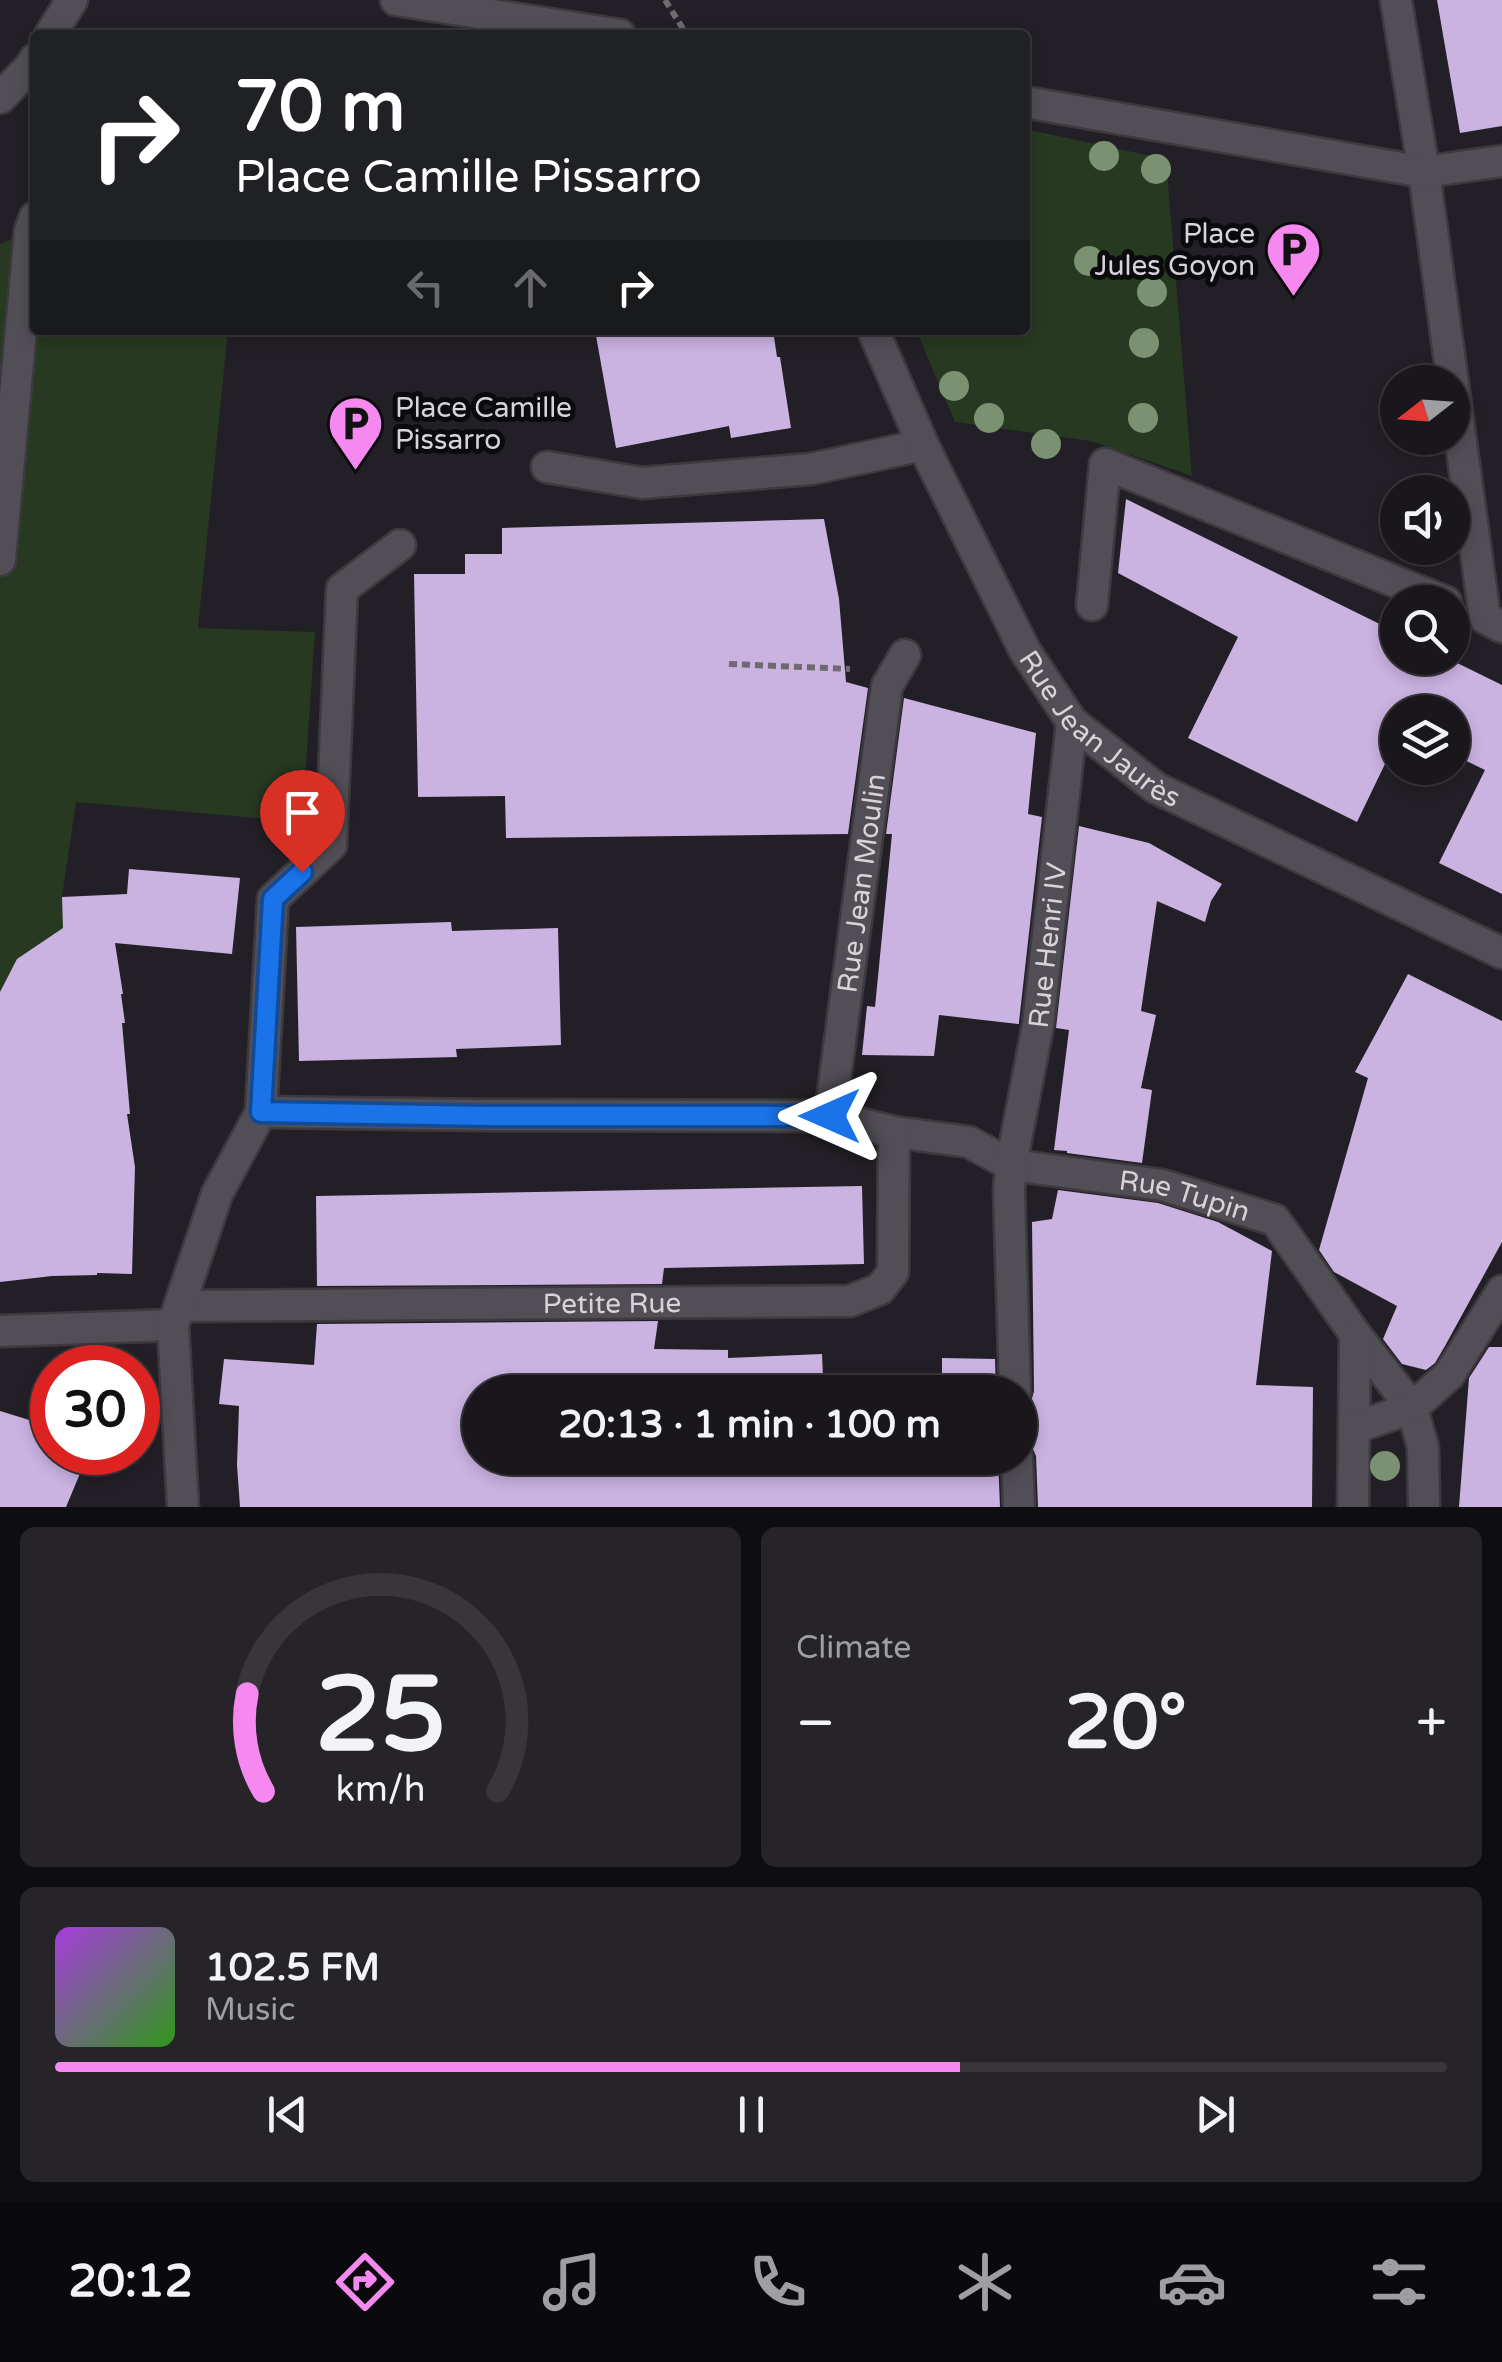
<!DOCTYPE html>
<meta charset="utf-8">
<style>
:root{--surface:#1a171c;--page:#272429;--text:#f1f3f6;--muted:#9f9fa3;--line:#38363b;--accent:#f589ef}
body{margin:0;font-family:"Varela Round",sans-serif;background:var(--page);color:var(--text);height:100vh;display:flex;flex-direction:column;font-size:38px;white-space:nowrap}
*{box-sizing:border-box;margin:0}
p{font-size:32px;color:var(--muted)}
.icon{flex:none;width:55px;height:55px;fill:none;stroke:currentColor;stroke-width:2;stroke-linecap:round;stroke-linejoin:round}
.map{position:relative;height:1507px;overflow:hidden}
.drawer{display:flex;flex-direction:column;gap:20px;padding:20px;background:#0e0d0f;flex:1}
.drawer>*{flex:none}
.hud{position:absolute;left:30px;top:30px;width:1000px;height:305px;border-radius:10px;box-shadow:0 5px 15px #0003,0 0 0 2px var(--line);background:#202124;color:#fff;overflow:hidden}
.needle{width:65px;rotate:253deg}
.controls{position:absolute;left:1380px;top:365px;display:grid;gap:20px}
.controls a{display:grid;place-items:center;width:90px;height:90px;border-radius:50%;background:var(--surface);box-shadow:0 5px 15px #0003,0 0 0 2px var(--line);font-size:50px}
.speed{position:absolute;left:30px;top:1345px;display:flex;gap:20px;font-size:50px;font-weight:700;text-align:center}
.speed>*{display:grid;place-content:center;width:130px;height:130px;border-radius:50%;background:var(--surface);box-shadow:0 5px 15px #0003,0 0 0 2px var(--line);line-height:1}
.speed .limit{border:15px solid #d22;background:#fff;color:#111}
.pin{position:absolute;display:grid;place-items:center;width:85px;height:85px;color:#fff;margin:-102px -42px;border-radius:50% 50% 50% 0;rotate:-45deg;box-shadow:0 0 10px #0007}
.pin .icon{rotate:45deg}
.me{position:absolute;width:110px;margin:-55px;rotate:270deg;stroke-linejoin:round;filter:drop-shadow(0 0 8px #0008)}
.turn{display:flex;align-items:center;gap:35px;height:210px;padding:0 40px;font-size:45px}
.turn .icon{width:130px;height:130px;stroke-width:2.5}
.turn b{display:block;font-size:70px;line-height:85px}
.lanes{display:flex;align-items:center;height:95px;padding:0 40px;background:#0003;justify-content:center;gap:50px;direction:ltr}
.lanes .off{opacity:.35}
.big{font-size:75px;font-weight:700;line-height:1.1}
.drawer .widget{flex:1;display:flex;flex-direction:column;justify-content:center;gap:15px;min-width:0;padding:0 35px;border-radius:15px;background:var(--page)}
.drawer .dial{align-items:center;gap:0}
.dial svg{height:260px;overflow:visible;fill:none;stroke:var(--line);stroke-width:7;stroke-linecap:round;text-anchor:middle}
.dial text{fill:var(--text);stroke:none}
.song{display:flex;align-items:center;gap:30px}
.cover{width:120px;height:120px;border-radius:15px;background:linear-gradient(135deg,hsl(280 70% 55%),hsl(110 70% 35%))}
.played{height:10px;border-radius:5px;background:linear-gradient(90deg,var(--accent) 65%,var(--line) 65%)}
.keys{display:flex;justify-content:space-around;direction:ltr}
.heat{display:flex;justify-content:space-between;align-items:center;font-size:55px;direction:ltr}
.drawer .tiles{flex:1;display:grid;gap:20px;grid-template-columns:1fr 1fr}
.widget:last-child{grid-column:span 2}
.trip{position:absolute;left:462px;top:1375px;width:575px;height:100px;border-radius:50px;background:var(--surface);box-shadow:0 5px 15px #0003,0 0 0 2px var(--line);font-weight:700;line-height:100px;text-align:center}
.tabs{display:flex;height:160px;justify-content:space-around;align-items:center;background:#0a090b;color:var(--muted)}
.tabs .icon{width:70px;height:70px}
.tabs .on{color:var(--accent)}
.tabs b{font-size:45px;color:var(--text)}
.map>svg:first-child{display:block}
.green{fill:#273920}
.building{fill:#cab2e1}
.lines{fill:none;stroke-linecap:round;stroke-linejoin:round}
.service-casing{stroke:#3d3a3f;stroke-width:35}
.pedestrian-casing{stroke:#3d3a3f;stroke-width:35}
.minor-casing{stroke:#3d3a3f;stroke-width:35}
.tertiary-casing{stroke:#3d3a3f;stroke-width:35}
.path{stroke:#6e6a70;stroke-width:6;stroke-dasharray:8 5;stroke-linecap:butt}
.service{stroke:#524e56;stroke-width:30}
.pedestrian{stroke:#524e56;stroke-width:30}
.minor{stroke:#524e56;stroke-width:30}
.tertiary{stroke:#524e56;stroke-width:30}
.tree{fill:#7a9271}
.route-casing{stroke:#114b97;stroke-width:25}
.route{stroke:#1a73e8;stroke-width:18}
.labels{text-anchor:middle;stroke-width:10;stroke-linejoin:round;paint-order:stroke}
.poi-label{font-size:28px;fill:#d7d4d9;stroke:#0b0a0d;text-anchor:end}
.street-label{font-size:28px;fill:#d7d4d9;stroke:#0b0a0d}
</style>
<div class="map">
<svg width="1502" height="1507" viewBox="0 0 1502 1507">
<rect width="100%" height="100%" fill="#231f26"/>
<g class="green">
<polygon points="1025,129 1166,159 1192,476 1091,441 955,422 916,330 1025,330"/>
<path d="M35,229V330H228L198,628L315,632L302,822L76,802L62,897L64,942C34,947 33,948 12,969L10,973L14,977L0,995V244Z"/>
</g>
<g class="building">
<polygon points="1437,0 1502,0 1502,126 1460,133"/>
<polygon points="595,330 773,330 777,357 780,357 791,428 731,438 729,426 616,448"/>
<polygon points="1126,499 1398,633 1398,658 1447,658 1502,685 1502,894 1439,863 1485,770 1452,754 1452,712 1398,712 1398,737 1357,822 1188,738 1238,637 1118,573"/>
<polygon points="824,519 839,599 846,682 868,688 848,834 506,838 505,796 418,797 414,574 465,574 465,554 502,554 502,528"/>
<polygon points="904,698 1036,733 1028,814 1042,817 1019,1022 1019,1024 939,1015 934,1056 862,1055 867,1006 875,1007 892,834 886,834"/>
<polygon points="1079,826 1149,843 1222,884 1211,901 1205,922 1157,901 1141,1011 1156,1015 1141,1088 1152,1090 1142,1163 1067,1153 1067,1151 1054,1150 1069,1030 1056,1028"/>
<polygon points="129,869 240,878 232,954 115,943 123,994 121,994 125,1023 122,1023 130,1114 127,1114 135,1167 132,1274 97,1273 97,1275 52,1276 0,1282 0,992 17,959 63,928 62,897 127,894"/>
<polygon points="451,922 452,931 558,928 561,1045 456,1049 457,1057 299,1061 296,927"/>
<polygon points="1408,974 1502,1021 1502,1242 1445,1346 1435,1363 1426,1370 1402,1364 1383,1339 1397,1306 1334,1272 1319,1250 1368,1078 1355,1072"/>
<polygon points="862,1186 864,1264 664,1268 662,1284 317,1286 316,1196"/>
<polygon points="1058,1190 1158,1203 1218,1222 1272,1251 1256,1385 1313,1387 1312,1507 1038,1507 1036,1456 1032,1447 1020,1440 1020,1410 1031,1402 1034,1391 1032,1222 1052,1219"/>
<polygon points="658,1321 654,1349 728,1350 728,1358 822,1354 823,1377 942,1374 942,1358 995,1359 996,1392 480,1392 480,1458 998,1458 1000,1507 240,1507 237,1465 239,1406 219,1404 224,1359 314,1365 317,1324"/>
<polygon points="1489,1347 1502,1347 1502,1507 1459,1507 1469,1378"/>
<polygon points="0,1411 52,1427 52,1452 89,1452 66,1507 0,1507"/>
</g>
<g class="lines">
<defs>
<g id="service">
<polyline points="0,560 30,231 35,217"/>
<polyline points="1092,605 1105,464 1446,602"/>
</g>
<polyline id="pedestrian" points="547,467 642,483 811,469 923,445"/>
<g id="minor">
<polyline points="1396,0 1424,172 1485,618 1502,627"/>
<polyline points="50,35 72,0"/>
<polyline points="0,98 30,67 35,59"/>
<path id="s1" d="M873,330L923,445L1025,651L1072,722L1156,788L1502,953"/>
<path id="s2" d="M261,1112L487,1115L830,1116L894,1132L969,1142L1011,1165L1162,1185L1275,1220L1355,1334L1412,1408L1423,1447L1424,1507"/>
<path id="s3" d="M830,1116L887,686L905,655"/>
<path id="s4" d="M180,1306L850,1301L880,1289L893,1272L894,1132"/>
<polyline points="0,1331 173,1325"/>
<path id="s5" d="M1015,1392L1009,1191L1011,1165L1038,1025L1072,722"/>
<polyline points="1354,1428 1355,1334"/>
<polyline points="1017,1458 1019,1507"/>
<polyline points="183,1507 173,1325 217,1194 261,1112 273,899 331,845 342,589 400,545"/>
<polyline points="1353,1507 1354,1428 1412,1408 1449,1375 1502,1291"/>
</g>
<g id="tertiary">
<polyline points="396,0 620,35"/>
<polyline points="1025,102 1424,172 1502,161"/>
</g>
</defs>
<use href="#service" class="service-casing"/>
<use href="#pedestrian" class="pedestrian-casing"/>
<use href="#minor" class="minor-casing"/>
<use href="#tertiary" class="tertiary-casing"/>
<g class="path">
<polyline points="665,0 687,35"/>
<polyline points="729,664 850,669"/>
</g>
<use href="#service" class="service"/>
<use href="#pedestrian" class="pedestrian"/>
<use href="#minor" class="minor"/>
<use href="#tertiary" class="tertiary"/>
</g>
<g class="tree">
<circle cx="1104" cy="156" r="15"/>
<circle cx="1156" cy="169" r="15"/>
<circle cx="1089" cy="261" r="15"/>
<circle cx="1152" cy="292" r="15"/>
<circle cx="1144" cy="343" r="15"/>
<circle cx="954" cy="386" r="15"/>
<circle cx="989" cy="418" r="15"/>
<circle cx="1143" cy="418" r="15"/>
<circle cx="1046" cy="444" r="15"/>
<circle cx="1385" cy="1466" r="15"/>
</g>
<g class="lines">
<defs>
<polyline id="route" points="302,872 273,899 261,1112 487,1116 830,1116"/>
</defs>
<use href="#route" class="route-casing"/>
<use href="#route" class="route"/>
</g>
<defs>
<symbol id="parking-pin" viewBox="-11 -11 22 30"><path d="M0 17L-7.5 6A9.5 9.5 0 1 1 7.5 6Z" fill="#f589ef" stroke="#0b0a0d"/><path d="M-3.5-5.5H1a3.5 3.5 0 0 1 0 7H-1V5.5H-3.5ZM-1-3.4V-.6H.8a1.4 1.4 0 0 0 0-2.8Z" fill="#111"/></symbol>
</defs>
<g fill-rule="evenodd">
<use href="#parking-pin" x="1262" y="218" width="63" height="86"/>
<use href="#parking-pin" x="324" y="392" width="63" height="86"/>
</g>
<g class="labels">
<g class="poi-label">
<text x="1255" y="243">Place<tspan x="1255" dy="32">Jules Goyon</tspan></text>
<text x="395" y="417" text-anchor="start">Place Camille<tspan x="395" dy="32">Pissarro</tspan></text>
</g>
<g class="street-label">
<text dy="10" stroke="none"><textPath href="#s1" startOffset="465">Rue Jean Jaurès</textPath></text>
<text dy="10" stroke="none"><textPath href="#s3" startOffset="235">Rue Jean Moulin</textPath></text>
<text dy="10" stroke="none"><textPath href="#s5" startOffset="450">Rue Henri IV</textPath></text>
<text dy="10" stroke="none"><textPath href="#s2" startOffset="935">Rue Tupin</textPath></text>
<text dy="10" stroke="none"><textPath href="#s4" startOffset="432">Petite Rue</textPath></text>
</g>
</g>
</svg>
<div class="controls">
<a><svg class="needle" viewBox="-14 -14 28 28"><path d="M0-13l5 13h-10z" fill="#e53935"/><path d="M0 13l5-13h-10z" fill="#9f9fa3"/></svg></a>
<a><svg class="icon" aria-label="sound" viewBox="0 0 24 24"><path d="M4 9h4l5-4v14l-5-4H4zM17 9q2 3 0 6"/></svg></a>
<a><svg class="icon" aria-label="search" viewBox="0 0 24 24"><circle cx="10" cy="10" r="6"/><path d="M15 15l6 6"/></svg></a>
<a><svg class="icon" aria-label="layers" viewBox="0 0 24 24"><path d="M12 4l9 5-9 5-9-5zM3 14l9 5 9-5"/></svg></a>
</div>
<div class="speed"><div class="limit">30</div></div>
<div class="pin" style="left:302px;top:872px;background:#d93025"><svg class="icon" aria-label="arrive" viewBox="0 0 24 24"><path d="M6 21V4h12l-3 4 3 4H6"/></svg></div>
<svg class="me" style="left:830px;top:1116px" viewBox="-20 -20 40 40"><path d="M0-17L14 15 0 8-14 15z" fill="#1a73e8" stroke="#fff" stroke-width="4"/></svg>
<div class="trip">20:13 · 1 min · 100 m</div>
<div class="hud">
<div class="turn"><svg class="icon" aria-label="right" viewBox="0 0 24 24"><path d="M7 20v-9h11M14 6l5 5-5 5"/></svg><div><b>70 m</b>Place Camille Pissarro</div></div>
<div class="lanes"><svg class="icon off" aria-label="left" viewBox="0 0 24 24"><path d="M17 20v-9H6M10 6l-5 5 5 5"/></svg><svg class="icon off" aria-label="ahead" viewBox="0 0 24 24"><path d="M12 20V5M6 11l6-6 6 6"/></svg><svg class="icon" aria-label="right" viewBox="0 0 24 24"><path d="M7 20v-9h11M14 6l5 5-5 5"/></svg></div>
</div>
</div>
<section class="drawer">
<div class="tiles">
<div class="widget dial"><svg viewBox="0 0 100 80">
<path d="M14 69A42 42 0 1 1 86 69"/>
<path d="M14 69A42 42 0 0 1 9 39" stroke="#f589ef"/>
<text x="50" y="56" font-size="32" font-weight="700">25</text>
<text x="50" y="72" font-size="11">km/h</text>
</svg></div>
<div class="widget"><p>Climate</p>
<div class="heat"><a>−</a><b class="big">20°</b><a>+</a></div>
</div>
<div class="widget">
<div class="song"><i class="cover"></i><div><b>102.5 FM</b><p>Music</p></div></div>
<div class="played"></div>
<div class="keys"><svg class="icon" aria-label="previous" viewBox="0 0 24 24"><path d="M18 5L8 12l10 7zM5 5v14"/></svg><svg class="icon" aria-label="pause" viewBox="0 0 24 24"><path d="M8 5v14M16 5v14"/></svg><svg class="icon" aria-label="next" viewBox="0 0 24 24"><path d="M6 5l10 7-10 7zM19 5v14"/></svg></div>
</div>
</div>
</section>
<nav class="tabs">
<b>20:12</b>
<svg class="icon on" aria-label="directions" viewBox="0 0 24 24"><path d="M12 3l9 9-9 9-9-9zM9 14v-3h6M13 9l2 2-2 2"/></svg>
<svg class="icon" aria-label="music" viewBox="0 0 24 24"><path d="M9 18V5l10-2v13"/><circle cx="6" cy="18" r="3"/><circle cx="16" cy="16" r="3"/></svg>
<svg class="icon" aria-label="phone" viewBox="0 0 24 24"><path d="M5 4h4l2 5-3 2q2 4 5 5l2-3 5 2v4C11 20 4 13 5 4z"/></svg>
<svg class="icon" aria-label="climate" viewBox="0 0 24 24"><path d="M12 3v18M4 7l16 10M4 17L20 7"/></svg>
<svg class="icon" aria-label="car" viewBox="0 0 24 24"><path d="M5 17H2v-5l4-1 3-4h7l3 4 3 1v5h-3M9 17h6M6 11h13"/><circle cx="7" cy="17" r="2"/><circle cx="17" cy="17" r="2"/></svg>
<svg class="icon" aria-label="filters" viewBox="0 0 24 24"><path d="M4 7h16M4 17h16"/><circle cx="9" cy="7" r="2"/><circle cx="15" cy="17" r="2"/></svg>
</nav>
